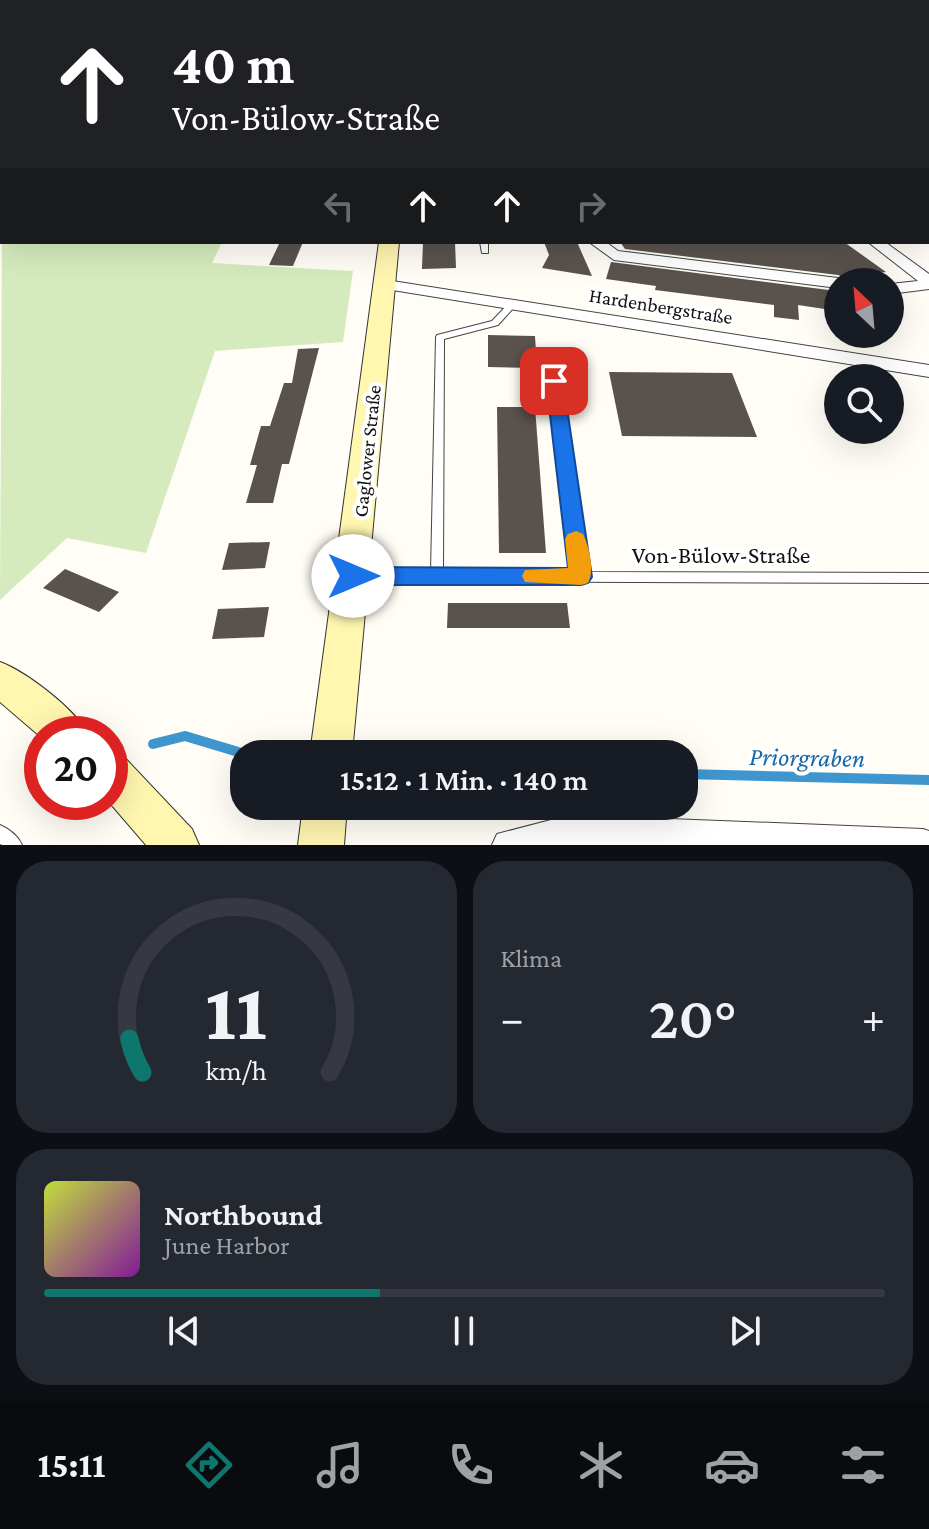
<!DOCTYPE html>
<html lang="de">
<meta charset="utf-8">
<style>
:root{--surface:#171b24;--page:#242831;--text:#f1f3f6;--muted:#9ea1a6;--line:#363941;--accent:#0f766e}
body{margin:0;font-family:"Crimson Pro",serif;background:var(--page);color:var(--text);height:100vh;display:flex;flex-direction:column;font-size:30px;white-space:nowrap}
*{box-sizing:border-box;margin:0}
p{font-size:26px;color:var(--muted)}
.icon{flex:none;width:44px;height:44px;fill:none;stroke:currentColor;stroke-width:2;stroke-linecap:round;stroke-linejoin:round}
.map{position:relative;height:845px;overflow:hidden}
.sheet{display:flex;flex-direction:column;gap:16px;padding:16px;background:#0d0f14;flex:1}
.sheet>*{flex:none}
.hud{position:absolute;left:0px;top:0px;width:930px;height:244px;box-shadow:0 8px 32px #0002;background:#202124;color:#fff;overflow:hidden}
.needle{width:52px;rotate:334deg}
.tools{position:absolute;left:824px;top:268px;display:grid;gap:16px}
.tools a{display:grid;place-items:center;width:80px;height:80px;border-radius:50%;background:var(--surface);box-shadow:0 8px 32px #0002;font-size:40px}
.speed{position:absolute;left:24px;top:716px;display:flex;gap:16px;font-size:40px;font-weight:700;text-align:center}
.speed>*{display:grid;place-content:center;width:104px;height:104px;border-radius:50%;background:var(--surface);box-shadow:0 8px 32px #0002;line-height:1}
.speed .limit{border:12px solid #d22;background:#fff;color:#111}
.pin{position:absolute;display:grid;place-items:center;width:68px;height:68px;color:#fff;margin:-34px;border-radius:16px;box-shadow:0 4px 12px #0006}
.me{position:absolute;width:88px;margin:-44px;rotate:90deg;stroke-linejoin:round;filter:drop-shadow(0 0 6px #0008)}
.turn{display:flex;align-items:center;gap:28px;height:168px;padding:0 40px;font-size:36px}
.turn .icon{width:104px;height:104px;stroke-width:2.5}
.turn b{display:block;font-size:56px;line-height:68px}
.lanes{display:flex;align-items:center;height:76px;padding:0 40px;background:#0003;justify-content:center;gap:40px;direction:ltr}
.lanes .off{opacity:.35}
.big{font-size:60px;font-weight:600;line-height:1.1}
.sheet .widget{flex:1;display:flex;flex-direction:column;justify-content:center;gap:12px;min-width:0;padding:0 28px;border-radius:32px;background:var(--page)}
.sheet .dial{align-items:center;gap:0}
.dial svg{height:208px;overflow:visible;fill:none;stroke:var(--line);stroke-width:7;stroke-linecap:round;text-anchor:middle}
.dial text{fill:var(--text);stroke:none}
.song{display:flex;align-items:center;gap:24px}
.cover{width:96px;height:96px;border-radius:12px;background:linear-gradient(135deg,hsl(70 70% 55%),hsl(290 70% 35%))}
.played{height:8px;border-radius:4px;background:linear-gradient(90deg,var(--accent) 40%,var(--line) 40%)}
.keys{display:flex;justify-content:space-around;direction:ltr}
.heat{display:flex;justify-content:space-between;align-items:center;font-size:44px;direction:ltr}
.sheet .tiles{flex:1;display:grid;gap:16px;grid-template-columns:1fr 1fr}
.widget:last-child{grid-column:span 2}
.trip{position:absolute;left:230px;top:740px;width:468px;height:80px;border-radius:32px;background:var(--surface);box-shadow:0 8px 32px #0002;font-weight:600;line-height:80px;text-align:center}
.dock{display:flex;height:128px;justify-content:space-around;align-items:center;background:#090b0e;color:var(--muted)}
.dock .icon{width:56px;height:56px}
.dock .on{color:var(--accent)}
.dock b{font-size:36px;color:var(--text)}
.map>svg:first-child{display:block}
.green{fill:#d5ebbd}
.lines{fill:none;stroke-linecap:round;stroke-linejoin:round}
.stream{stroke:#3f96cf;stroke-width:10}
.building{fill:#5a524d}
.lane-casing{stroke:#444;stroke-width:2}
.street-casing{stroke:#444;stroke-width:2}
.secondary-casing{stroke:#333;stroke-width:2}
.primary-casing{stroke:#222;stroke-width:2}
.lane{fill:#fff;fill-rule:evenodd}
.street{fill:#fff;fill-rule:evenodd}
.secondary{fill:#fff6b0;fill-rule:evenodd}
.primary{fill:#f9d66b;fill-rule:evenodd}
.route{fill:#1a73e8;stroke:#114b97;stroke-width:2}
.slow{fill:#f59e0b}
.labels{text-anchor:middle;stroke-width:8;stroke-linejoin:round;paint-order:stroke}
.street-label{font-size:20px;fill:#111;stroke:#fff}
.near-street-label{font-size:24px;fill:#111;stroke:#fff}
.near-water-label{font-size:26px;font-style:italic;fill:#1768a6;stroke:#fff}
</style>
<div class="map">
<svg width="929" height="845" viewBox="0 0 929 845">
<rect width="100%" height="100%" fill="#fffdf5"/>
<polygon class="green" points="2,221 2,242 222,242 212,263 353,271 343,342 215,351 146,553 67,538 0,600"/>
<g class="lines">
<g class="stream">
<polyline points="153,744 185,736 245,754"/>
<polyline points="684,774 929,780"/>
</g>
</g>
<g class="building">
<polygon points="280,242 303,242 293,266 269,265"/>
<polygon points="423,242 455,242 456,268 422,269"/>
<polygon points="544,242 577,242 592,276 542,268 549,255"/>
<polygon points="620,242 844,242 886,272 845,278 838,275 625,249"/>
<polygon points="611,262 837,291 838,311 798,305 799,320 774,317 774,305 655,290 656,286 606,279"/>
<polygon points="488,335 535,336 537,368 488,367"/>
<polygon points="319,348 289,464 282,464 273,503 246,503 257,465 250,465 261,426 270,426 284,383 292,383 298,349"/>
<polygon points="609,372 732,373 757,437 622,436"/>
<polygon points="497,407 535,407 546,553 499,553"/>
<polygon points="270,542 265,568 222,570 229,543"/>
<polygon points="65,569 119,592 99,612 43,588"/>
<polygon points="448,603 567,603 570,628 447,628"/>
<polygon points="269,607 264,637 212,639 218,609"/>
</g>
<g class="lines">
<defs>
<g id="lane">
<polygon points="418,0 422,0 424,2 420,2"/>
<rect x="928" y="89" width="1" height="4"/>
<polygon points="928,152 929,152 928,157"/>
<polygon points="2,158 2,162 0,163 0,159"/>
<polygon points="480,242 488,242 488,253 482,253"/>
<polygon points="509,303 512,303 516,305 498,325 444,339 443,572 574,572 549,381 554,378 559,381 586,572 929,573 929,583 355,581 351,579 349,576 351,573 355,571 431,572 436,337 437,335 492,321"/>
<path d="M0,825C9,829 18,836 22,845H2L0,844Z"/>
</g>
<g id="street">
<polygon points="56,0 64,0 55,2"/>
<polygon points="280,0 288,0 289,2 281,2"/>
<polygon points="376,0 384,0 386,2 378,2"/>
<polygon points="580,0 590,0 592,2 582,2"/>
<rect x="928" y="7" width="1" height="4"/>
<rect x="0" y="22" width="2" height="4"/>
<rect x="928" y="74" width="1" height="6"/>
<rect x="0" y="80" width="2" height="6"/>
<polygon points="589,242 606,242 618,251 838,278 845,282 838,282 838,288 614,260"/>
<polygon points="868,242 885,242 929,274 929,289 890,294 890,284 918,281"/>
<polygon points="386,280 929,365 929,377 380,288 378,285"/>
<polygon points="570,815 923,829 929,831 929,845 492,845 497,834"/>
</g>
<g id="secondary">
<polygon points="379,242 399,242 352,754 310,754"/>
<path d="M0,662C25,671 77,710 87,734H42V738L0,702Z"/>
<polygon points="110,752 125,758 192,829 199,845 146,845 109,802"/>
<polygon points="303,806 347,806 344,845 298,845"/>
</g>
<g id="primary">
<rect x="928" y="30" width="1" height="8"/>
<polygon points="2,203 2,217 0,218 0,204"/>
</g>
</defs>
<use href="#lane" class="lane-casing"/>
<use href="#street" class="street-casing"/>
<use href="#secondary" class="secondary-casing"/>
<use href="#primary" class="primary-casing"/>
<use href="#lane" class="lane"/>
<use href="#street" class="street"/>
<use href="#secondary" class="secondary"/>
<use href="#primary" class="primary"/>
</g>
<polygon class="route" points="554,375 563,381 592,577 588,583 581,585 353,585 345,582 342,576 345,570 353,567 568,568 546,381"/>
<path class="slow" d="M576,531L583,534C589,546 595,571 588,583L581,585L525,582L522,576L525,570L568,568L565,539L568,534Z"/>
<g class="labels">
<g class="street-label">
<text transform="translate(661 306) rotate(9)" y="7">Hardenbergstraße</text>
<text transform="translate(367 451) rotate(-84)" y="7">Gaglower Straße</text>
</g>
<g class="near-street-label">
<text x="721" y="563">Von-Bülow-Straße</text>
</g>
<g class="near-water-label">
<text transform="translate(807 757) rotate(1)" y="9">Priorgraben</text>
</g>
</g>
</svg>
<div class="tools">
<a><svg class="needle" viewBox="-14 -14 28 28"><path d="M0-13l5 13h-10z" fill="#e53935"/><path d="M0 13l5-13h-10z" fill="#9ea1a6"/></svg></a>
<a><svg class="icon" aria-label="search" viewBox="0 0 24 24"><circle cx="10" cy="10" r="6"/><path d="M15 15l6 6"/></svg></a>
</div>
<div class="speed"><div class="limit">20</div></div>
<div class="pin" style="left:554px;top:381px;background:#d93025"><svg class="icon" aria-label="arrive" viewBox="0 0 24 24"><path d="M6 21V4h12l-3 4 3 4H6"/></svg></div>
<svg class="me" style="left:353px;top:576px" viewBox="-20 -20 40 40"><circle r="19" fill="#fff"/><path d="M0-13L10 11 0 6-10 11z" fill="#1a73e8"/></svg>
<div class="trip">15:12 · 1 Min. · 140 m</div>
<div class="hud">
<div class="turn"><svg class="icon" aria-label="ahead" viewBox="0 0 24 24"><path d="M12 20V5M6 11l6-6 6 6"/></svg><div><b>40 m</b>Von-Bülow-Straße</div></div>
<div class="lanes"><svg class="icon off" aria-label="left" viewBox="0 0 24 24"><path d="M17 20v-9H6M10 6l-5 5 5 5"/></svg><svg class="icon" aria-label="ahead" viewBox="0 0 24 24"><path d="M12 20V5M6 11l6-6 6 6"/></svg><svg class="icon" aria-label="ahead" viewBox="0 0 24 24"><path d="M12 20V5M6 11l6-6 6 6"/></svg><svg class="icon off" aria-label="right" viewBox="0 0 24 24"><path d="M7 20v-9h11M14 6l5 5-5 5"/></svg></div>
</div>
</div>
<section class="sheet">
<div class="tiles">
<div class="widget dial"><svg viewBox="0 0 100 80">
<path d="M14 69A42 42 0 1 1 86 69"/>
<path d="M14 69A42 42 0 0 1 9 56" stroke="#0f766e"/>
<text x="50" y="56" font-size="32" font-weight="700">11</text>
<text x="50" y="72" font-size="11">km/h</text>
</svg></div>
<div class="widget"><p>Klima</p>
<div class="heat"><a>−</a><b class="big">20°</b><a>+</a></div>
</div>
<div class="widget">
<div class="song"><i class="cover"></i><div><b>Northbound</b><p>June Harbor</p></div></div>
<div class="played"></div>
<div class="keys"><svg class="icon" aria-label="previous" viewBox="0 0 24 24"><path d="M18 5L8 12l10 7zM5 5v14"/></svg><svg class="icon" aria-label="pause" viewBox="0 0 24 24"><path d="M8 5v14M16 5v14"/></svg><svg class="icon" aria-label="next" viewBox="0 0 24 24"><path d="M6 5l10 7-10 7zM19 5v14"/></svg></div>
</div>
</div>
</section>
<nav class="dock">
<b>15:11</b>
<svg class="icon on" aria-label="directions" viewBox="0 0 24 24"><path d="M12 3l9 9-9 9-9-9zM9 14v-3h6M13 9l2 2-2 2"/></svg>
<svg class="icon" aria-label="music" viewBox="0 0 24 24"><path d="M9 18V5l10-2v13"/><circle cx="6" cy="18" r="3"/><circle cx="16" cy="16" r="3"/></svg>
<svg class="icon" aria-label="phone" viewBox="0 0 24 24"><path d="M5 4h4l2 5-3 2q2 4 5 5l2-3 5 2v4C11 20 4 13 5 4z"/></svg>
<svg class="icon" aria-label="climate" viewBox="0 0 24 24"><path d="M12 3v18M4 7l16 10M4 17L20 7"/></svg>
<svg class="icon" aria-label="car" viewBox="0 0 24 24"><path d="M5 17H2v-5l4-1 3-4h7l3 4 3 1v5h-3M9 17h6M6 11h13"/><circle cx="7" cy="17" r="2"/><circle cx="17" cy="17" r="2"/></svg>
<svg class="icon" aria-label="filters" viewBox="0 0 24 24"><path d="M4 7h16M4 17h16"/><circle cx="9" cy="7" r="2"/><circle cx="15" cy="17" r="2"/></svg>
</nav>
